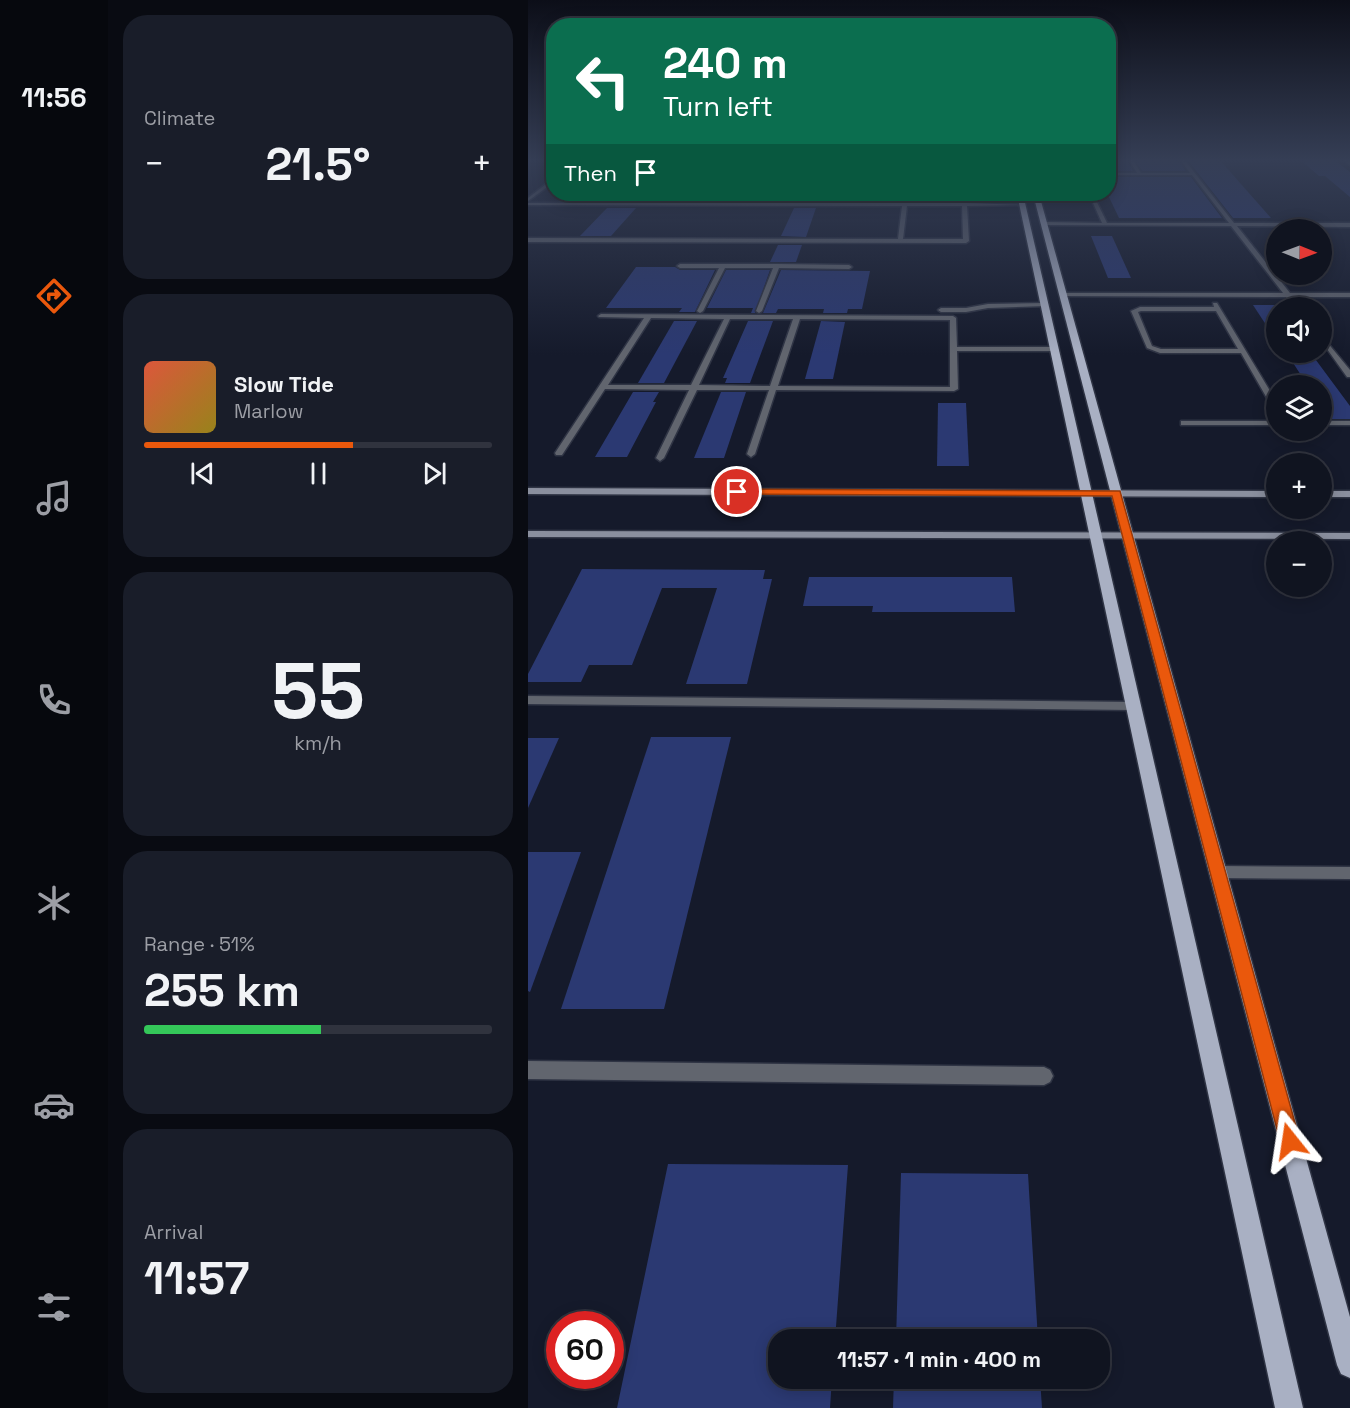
<!DOCTYPE html>
<meta charset="utf-8">
<style>
:root{--surface:#101420;--page:#191d29;--text:#f1f3f6;--muted:#9c9ea5;--line:#30333e;--accent:#ea580c}
body{margin:0;font-family:"Space Grotesk",sans-serif;background:var(--page);color:var(--text);height:100vh;display:flex;flex-direction:column;font-size:22px;white-space:nowrap}
*{box-sizing:border-box;margin:0}
p{font-size:20px;color:var(--muted)}
.icon{flex:none;width:33px;height:33px;fill:none;stroke:currentColor;stroke-width:2;stroke-linecap:round;stroke-linejoin:round}
.map{position:relative;flex:1;overflow:hidden}
.details{display:flex;flex-direction:column;gap:15px;padding:15px;background:#090b12;width:420px}
.details>*{flex:none}
.hud{position:absolute;left:18px;top:18px;width:570px;height:183px;border-radius:24px;box-shadow:0 3px 15px #0003,0 0 0 2px var(--line);background:#0b6e4f;color:#fff;overflow:hidden}
.needle{width:39px;rotate:91deg}
.buttons{position:absolute;left:738px;top:219px;display:grid;gap:12px}
.buttons a{display:grid;place-items:center;width:66px;height:66px;border-radius:50%;background:var(--surface);box-shadow:0 3px 15px #0003,0 0 0 2px var(--line);font-size:30px}
.speed{position:absolute;left:18px;top:1311px;display:flex;gap:12px;font-size:30px;font-weight:700;text-align:center}
.speed>*{display:grid;place-content:center;width:78px;height:78px;border-radius:50%;background:var(--surface);box-shadow:0 3px 15px #0003,0 0 0 2px var(--line);line-height:1}
.speed .limit{border:9px solid #d22;background:#fff;color:#111}
.pin{position:absolute;display:grid;place-items:center;width:51px;height:51px;color:#fff;margin:-26px;border:3px solid #fff;border-radius:50%;box-shadow:0 2px 6px #0007}
.me{position:absolute;width:66px;margin:-33px;rotate:345deg;stroke-linejoin:round;filter:drop-shadow(0 0 4px #0008)}
.turn{display:flex;align-items:center;gap:21px;height:126px;padding:0 18px;font-size:27px}
.turn .icon{width:78px;height:78px;stroke-width:2.5}
.turn b{display:block;font-size:42px;line-height:51px}
.then{display:flex;align-items:center;height:57px;padding:0 18px;background:#0003;gap:12px;font-size:22px}
.big{font-size:45px;font-weight:700;line-height:1.1}
.details .widget{flex:1;display:flex;flex-direction:column;justify-content:center;gap:9px;min-width:0;padding:0 21px;border-radius:24px;background:var(--page)}
.details .dial{align-items:center;gap:0}
.dial b{font-size:78px;line-height:1}
.song{display:flex;align-items:center;gap:18px}
.cover{width:72px;height:72px;border-radius:9px;background:linear-gradient(135deg,hsl(10 70% 55%),hsl(50 70% 35%))}
.played{height:6px;border-radius:3px;background:linear-gradient(90deg,var(--accent) 60%,var(--line) 60%)}
.keys{display:flex;justify-content:space-around;direction:ltr}
.heat{display:flex;justify-content:space-between;align-items:center;font-size:33px;direction:ltr}
.charge{height:9px;border-radius:4px;background:linear-gradient(90deg,#34c759 51%,var(--line) 0)}
.trip{position:absolute;left:240px;top:1329px;width:342px;height:60px;border-radius:24px;background:var(--surface);box-shadow:0 3px 15px #0003,0 0 0 2px var(--line);font-weight:700;line-height:60px;text-align:center}
main{display:flex;flex:1;min-height:0}
.menu{display:flex;flex-direction:column;width:108px;justify-content:space-around;align-items:center;background:#06080d;color:var(--muted)}
.menu .icon{width:42px;height:42px}
.menu .current{color:var(--accent)}
.menu b{font-size:27px;color:var(--text)}
.map>svg:first-child{display:block}
.building{fill:#2b3972}
.lines{fill:none;stroke-linecap:round;stroke-linejoin:round}
.lane-casing{stroke:#2f3444;stroke-width:3}
.secondary-casing{stroke:#2f3444;stroke-width:3}
.primary-casing{stroke:#2f3444;stroke-width:3}
.lane{fill:#61656e;fill-rule:evenodd}
.secondary{fill:#8a8f9e;fill-rule:evenodd}
.primary{fill:#a9b0c3;fill-rule:evenodd}
.route{fill:#ea580c;stroke:#983908;stroke-width:1.5}
</style>
<main>
<nav class="menu">
<b>11:56</b>
<svg class="icon current" aria-label="directions" viewBox="0 0 24 24"><path d="M12 3l9 9-9 9-9-9zM9 14v-3h6M13 9l2 2-2 2"/></svg>
<svg class="icon" aria-label="music" viewBox="0 0 24 24"><path d="M9 18V5l10-2v13"/><circle cx="6" cy="18" r="3"/><circle cx="16" cy="16" r="3"/></svg>
<svg class="icon" aria-label="phone" viewBox="0 0 24 24"><path d="M5 4h4l2 5-3 2q2 4 5 5l2-3 5 2v4C11 20 4 13 5 4z"/></svg>
<svg class="icon" aria-label="climate" viewBox="0 0 24 24"><path d="M12 3v18M4 7l16 10M4 17L20 7"/></svg>
<svg class="icon" aria-label="car" viewBox="0 0 24 24"><path d="M5 17H2v-5l4-1 3-4h7l3 4 3 1v5h-3M9 17h6M6 11h13"/><circle cx="7" cy="17" r="2"/><circle cx="17" cy="17" r="2"/></svg>
<svg class="icon" aria-label="filters" viewBox="0 0 24 24"><path d="M4 7h16M4 17h16"/><circle cx="9" cy="7" r="2"/><circle cx="15" cy="17" r="2"/></svg>
</nav>
<section class="details">
<div class="widget"><p>Climate</p>
<div class="heat"><a>−</a><b class="big">21.5°</b><a>+</a></div>
</div>
<div class="widget">
<div class="song"><i class="cover"></i><div><b>Slow Tide</b><p>Marlow</p></div></div>
<div class="played"></div>
<div class="keys"><svg class="icon" aria-label="previous" viewBox="0 0 24 24"><path d="M18 5L8 12l10 7zM5 5v14"/></svg><svg class="icon" aria-label="pause" viewBox="0 0 24 24"><path d="M8 5v14M16 5v14"/></svg><svg class="icon" aria-label="next" viewBox="0 0 24 24"><path d="M6 5l10 7-10 7zM19 5v14"/></svg></div>
</div>
<div class="widget dial"><b>55</b><p>km/h</p></div>
<div class="widget"><p>Range · 51%</p><b class="big">255 km</b><div class="charge"></div></div>
<div class="widget"><p>Arrival</p><b class="big">11:57</b></div>
</section>
<div class="map">
<svg width="822" height="1408" viewBox="0 0 822 1408">
<rect width="100%" height="100%" fill="#151a2b"/>
<g class="building">
<polygon points="580,158 598,158 605,171 580,171"/>
<polygon points="606,158 649,158 658,171 614,171"/>
<polygon points="658,158 690,158 743,218 705,218"/>
<polygon points="770,158 804,158 822,172 822,197 797,176 791,176"/>
<polygon points="580,177 663,177 694,218 591,218 580,195"/>
<polygon points="272,194 294,194 291,201 269,201"/>
<polygon points="79,208 108,208 83,236 52,236"/>
<polygon points="266,208 288,208 278,237 253,236"/>
<polygon points="563,236 584,236 603,278 580,278"/>
<polygon points="250,245 274,245 268,262 242,262"/>
<polygon points="108,267 147,267 152,270 187,270 167,312 151,312 154,308 78,308"/>
<polygon points="198,270 242,270 227,313 223,313 225,308 179,308"/>
<polygon points="253,270 342,271 334,309 320,309 319,313 295,313 296,309 250,309 248,313 235,313"/>
<polygon points="725,305 748,305 748,340"/>
<polygon points="146,321 169,321 136,383 110,383"/>
<polygon points="220,321 245,321 222,383 197,383 199,378 195,378"/>
<polygon points="293,321 317,322 305,379 277,379"/>
<polygon points="758,352 782,352 822,406 822,419 803,419 794,405 794,386 780,386"/>
<polygon points="105,392 131,392 125,402 128,402 99,457 67,457"/>
<polygon points="193,392 218,392 196,458 166,458"/>
<polygon points="410,403 438,403 441,466 409,466"/>
<polygon points="54,569 237,570 235,579 244,579 219,684 158,684 189,588 134,588 104,665 61,665 53,682 0,682 0,674"/>
<polygon points="281,577 484,577 487,612 344,612 345,606 275,606"/>
<polygon points="123,737 203,737 136,1009 33,1009"/>
<polygon points="0,738 31,738 0,808"/>
<polygon points="0,852 53,852 2,992 0,991"/>
<polygon points="140,1164 320,1165 307,1340 250,1340 250,1378 304,1378 302,1408 89,1408"/>
<polygon points="373,1173 500,1174 510,1340 368,1340"/>
<polygon points="366,1378 512,1378 514,1408 365,1408"/>
</g>
<g class="lines">
<defs>
<g id="lane">
<polygon points="600,158 604,158 613,173 662,173 651,158 655,158 706,223 822,223 822,227 709,226 762,293 822,293 822,297 765,297 773,308 766,308 758,297 533,296 535,293 755,293 703,226 514,225 516,222 574,223 561,194 565,194 579,223 701,223 664,175 580,175 580,173 609,173"/>
<polygon points="812,158 816,158 822,162 822,165"/>
<polygon points="26,178 26,182 0,201 0,198"/>
<path d="M376,194H380L379,203H434V194H438L439,203L496,205L439,206L441,241L438,243L0,242V238L370,239L374,206L0,205V203H374ZM379,206H434L435,239H375Z"/>
<polygon points="249,264 321,265 324,267 321,269 251,268 234,311 231,313 228,311 245,268 197,268 175,311 172,313 169,311 191,268 152,268 149,266 152,264"/>
<polygon points="516,303 518,304 518,306 460,308 438,312 413,312 410,310 413,308 438,308 460,304"/>
<path d="M685,303H689L748,401V409L744,407L713,353H632L619,348L603,311L612,307H686ZM613,311H688L710,349H633L624,346L610,312Z"/>
<path d="M73,314L425,316L428,318L429,347H526L529,349L526,351H429L430,389L426,391L248,390L227,454L223,457L219,454L241,390H169L136,458L132,461L128,458L161,390L77,389L34,455H28L27,453L116,318L71,317L70,316ZM123,318L196,319L163,385H80ZM202,319H265L242,386L171,385ZM272,319L422,320V387L250,386Z"/>
<polygon points="794,336 822,370 822,377 819,377 794,342"/>
<rect x="653" y="421" width="95" height="4"/>
<rect x="794" y="421" width="28" height="4"/>
<polygon points="0,696 605,702 611,706 605,710 0,704"/>
<polygon points="690,866 822,867 822,879 690,878 685,876 683,872 685,868"/>
<polygon points="0,1061 516,1067 522,1070 525,1076 522,1082 516,1085 0,1079"/>
</g>
<g id="secondary">
<polygon points="0,488 748,491 748,497 0,494"/>
<rect x="794" y="491" width="28" height="6"/>
<polygon points="0,531 822,533 822,539 0,537"/>
</g>
<g id="primary">
<polygon points="489,194 495,194 775,1408 747,1408"/>
<polygon points="505,194 511,194 822,1317 822,1378 813,1374 809,1365"/>
</g>
</defs>
<use href="#lane" class="lane-casing"/>
<use href="#secondary" class="secondary-casing"/>
<use href="#primary" class="primary-casing"/>
<use href="#lane" class="lane"/>
<use href="#secondary" class="secondary"/>
<use href="#primary" class="primary"/>
</g>
<linearGradient id="sky" x2="0" y2="1"><stop stop-color="#0c0e18"/><stop offset="0.45" stop-color="#353e55"/><stop offset="1" stop-color="#353e55" stop-opacity="0"/></linearGradient>
<rect width="822" height="355" fill="url(#sky)"/>
<polygon class="route" points="209,489 592,491 772,1141 769,1148 762,1151 755,1148 752,1141 584,496 206,494 204,492"/>
</svg>
<div class="buttons">
<a><svg class="needle" viewBox="-14 -14 28 28"><path d="M0-13l5 13h-10z" fill="#e53935"/><path d="M0 13l5-13h-10z" fill="#9c9ea5"/></svg></a>
<a><svg class="icon" aria-label="sound" viewBox="0 0 24 24"><path d="M4 9h4l5-4v14l-5-4H4zM17 9q2 3 0 6"/></svg></a>
<a><svg class="icon" aria-label="layers" viewBox="0 0 24 24"><path d="M12 4l9 5-9 5-9-5zM3 14l9 5 9-5"/></svg></a>
<a>+</a>
<a>−</a>
</div>
<div class="speed"><div class="limit">60</div></div>
<div class="pin" style="left:209px;top:492px;background:#d93025"><svg class="icon" aria-label="arrive" viewBox="0 0 24 24"><path d="M6 21V4h12l-3 4 3 4H6"/></svg></div>
<svg class="me" style="left:762px;top:1141px" viewBox="-20 -20 40 40"><path d="M0-17L14 15 0 8-14 15z" fill="#ea580c" stroke="#fff" stroke-width="4"/></svg>
<div class="trip">11:57 · 1 min · 400 m</div>
<div class="hud">
<div class="turn"><svg class="icon" aria-label="left" viewBox="0 0 24 24"><path d="M17 20v-9H6M10 6l-5 5 5 5"/></svg><div><b>240 m</b>Turn left</div></div>
<div class="then">Then<svg class="icon" aria-label="arrive" viewBox="0 0 24 24"><path d="M6 21V4h12l-3 4 3 4H6"/></svg></div>
</div>
</div>
</main>
